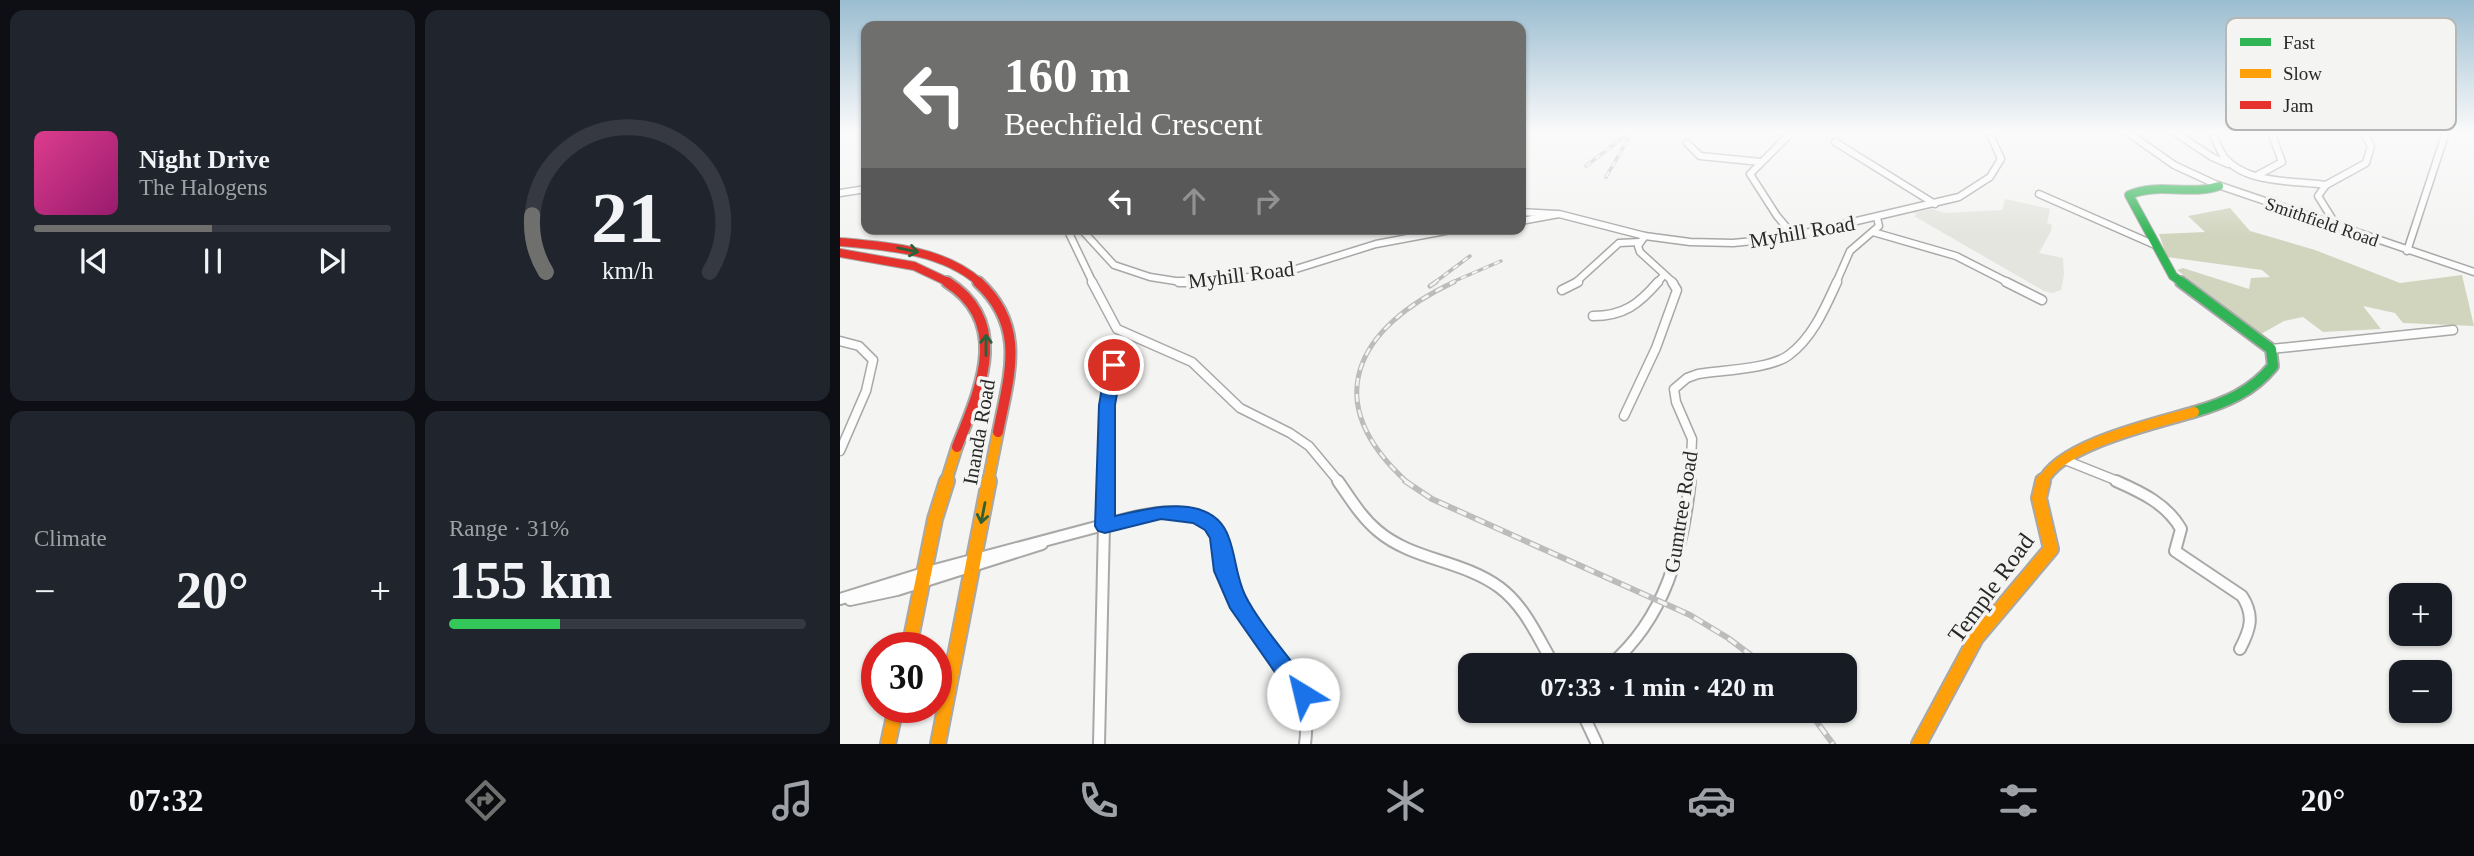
<!DOCTYPE html>
<meta charset="utf-8">
<style>
:root{--surface:#171b24;--page:#20242c;--text:#f1f3f6;--muted:#9ea1a6;--line:#363941;--accent:#6f6f6e}
body{margin:0;font-family:"Times New Roman",serif;background:var(--page);color:var(--text);height:100vh;display:flex;flex-direction:column;font-size:26px;white-space:nowrap}
*{box-sizing:border-box;margin:0}
p{font-size:23px;color:var(--muted)}
.icon{flex:none;width:38px;height:38px;fill:none;stroke:currentColor;stroke-width:2;stroke-linecap:round;stroke-linejoin:round}
.map{position:relative;flex:1;overflow:hidden}
.panel{display:flex;flex-direction:column;gap:10px;padding:10px;background:#0d0f14;width:840px}
.panel>*{flex:none}
.guide{position:absolute;left:21px;top:21px;width:665px;height:214px;border-radius:14px;box-shadow:0 2px 5px #0004;background:#6f6f6e;color:#fff;overflow:hidden}
.controls{position:absolute;left:1549px;top:583px;display:grid;gap:14px}
.controls a{display:grid;place-items:center;width:63px;height:63px;border-radius:14px;background:var(--surface);box-shadow:0 2px 5px #0004;font-size:35px}
.speed{position:absolute;left:21px;top:632px;display:flex;gap:14px;font-size:35px;font-weight:700;text-align:center}
.speed>*{display:grid;place-content:center;width:91px;height:91px;border-radius:50%;background:var(--surface);box-shadow:0 2px 5px #0004;line-height:1}
.speed .limit{border:10px solid #d22;background:#fff;color:#111}
.pin{position:absolute;display:grid;place-items:center;width:60px;height:60px;color:#fff;margin:-30px;border:4px solid #fff;border-radius:50%;box-shadow:0 2px 7px #0007}
.me{position:absolute;width:77px;margin:-38px;rotate:324deg;stroke-linejoin:round;filter:drop-shadow(0 0 5px #0008)}
.turn{display:flex;align-items:center;gap:24px;height:147px;padding:0 28px;font-size:32px}
.turn .icon{width:91px;height:91px;stroke-width:2.5}
.turn b{display:block;font-size:49px;line-height:60px}
.lanes{display:flex;align-items:center;height:66px;padding:0 28px;background:#0003;justify-content:center;gap:35px;direction:ltr}
.lanes .off{opacity:.35}
.big{font-size:52px;font-weight:600;line-height:1.1}
.panel .card{flex:1;display:flex;flex-direction:column;justify-content:center;gap:10px;min-width:0;padding:0 24px;border-radius:14px;background:var(--page)}
.panel .dial{align-items:center;gap:0}
.dial svg{height:182px;overflow:visible;fill:none;stroke:var(--line);stroke-width:7;stroke-linecap:round;text-anchor:middle}
.dial text{fill:var(--text);stroke:none}
.song{display:flex;align-items:center;gap:21px}
.cover{width:84px;height:84px;border-radius:10px;background:linear-gradient(135deg,hsl(330 70% 55%),hsl(320 70% 35%))}
.played{height:7px;border-radius:4px;background:linear-gradient(90deg,var(--accent) 50%,var(--line) 50%)}
.keys{display:flex;justify-content:space-around;direction:ltr}
.heat{display:flex;justify-content:space-between;align-items:center;font-size:38px;direction:ltr}
.charge{height:10px;border-radius:5px;background:linear-gradient(90deg,#34c759 31%,var(--line) 0)}
.panel .tiles{flex:1;display:grid;gap:10px;grid-template-columns:repeat(2,1fr)}
.trip{position:absolute;left:618px;top:653px;width:399px;height:70px;border-radius:14px;background:var(--surface);box-shadow:0 2px 5px #0004;font-weight:600;line-height:70px;text-align:center}
.dock{display:flex;height:112px;justify-content:space-around;align-items:center;background:#090b0e;color:var(--muted)}
.dock .icon{width:49px;height:49px}
.dock .current{color:var(--accent)}
.dock b{font-size:32px;color:var(--text)}
main{display:flex;flex:1;min-height:0}
.map>svg:first-child{display:block}
.built{fill:#e4e5df}
.forest{fill:#d1d5be}
.lines{fill:none;stroke-linecap:round;stroke-linejoin:round}
.street-far2-casing{stroke:#a8a8a7;stroke-width:9}
.street-far1-casing{stroke:#a8a8a7;stroke-width:11}
.street-casing{stroke:#a8a8a7;stroke-width:14}
.fast-far1-casing{stroke:#a8a8a7;stroke-width:10}
.fast-casing{stroke:#a8a8a7;stroke-width:14}
.slow-far1-casing{stroke:#a8a8a7;stroke-width:14}
.slow-casing{stroke:#a8a8a7;stroke-width:18}
.jam-far1-casing{stroke:#a8a8a7;stroke-width:10}
.jam-casing{stroke:#a8a8a7;stroke-width:14}
.street-far2{stroke:#fdfdfd;stroke-width:6}
.street-far1{stroke:#fdfdfd;stroke-width:8}
.street{stroke:#fdfdfd;stroke-width:10}
.fast-far1{stroke:#30b455;stroke-width:8}
.fast{stroke:#30b455;stroke-width:10}
.slow-far1{stroke:#ff9f0a;stroke-width:10}
.slow{stroke:#ff9f0a;stroke-width:14}
.jam-far1{stroke:#e5322d;stroke-width:8}
.jam{stroke:#e5322d;stroke-width:10}
.rail-far2-casing{stroke:#bcbcbc;stroke-width:3.5}
.rail-far1-casing{stroke:#bcbcbc;stroke-width:5}
.rail-casing{stroke:#bcbcbc;stroke-width:6}
.rail-far2{stroke:#f4f5f2;stroke-width:2;stroke-dasharray:6;stroke-linecap:butt}
.rail-far1{stroke:#f4f5f2;stroke-width:2.5;stroke-dasharray:8;stroke-linecap:butt}
.rail{stroke:#f4f5f2;stroke-width:3.5;stroke-dasharray:10;stroke-linecap:butt}
.oneway{stroke:#2b6039}
.route{fill:#1a73e8;stroke:#114b97;stroke-width:2}
.labels{text-anchor:middle;stroke-width:7;stroke-linejoin:round;paint-order:stroke}
.far-street-label{font-size:18px;fill:#282827;stroke:#f4f5f2}
.street-label{font-size:21px;fill:#282827;stroke:#f4f5f2}
.near-street-label{font-size:24px;fill:#282827;stroke:#f4f5f2}
.key{fill:#f4f5f2;stroke:#b7b8b5;stroke-width:2}
.key-label{font-size:19px;fill:#282827}
</style>
<main>
<section class="panel">
<div class="tiles">
<div class="card">
<div class="song"><i class="cover"></i><div><b>Night Drive</b><p>The Halogens</p></div></div>
<div class="played"></div>
<div class="keys"><svg class="icon" aria-label="previous" viewBox="0 0 24 24"><path d="M18 5L8 12l10 7zM5 5v14"/></svg><svg class="icon" aria-label="pause" viewBox="0 0 24 24"><path d="M8 5v14M16 5v14"/></svg><svg class="icon" aria-label="next" viewBox="0 0 24 24"><path d="M6 5l10 7-10 7zM19 5v14"/></svg></div>
</div>
<div class="card dial"><svg viewBox="0 0 100 80">
<path d="M14 69A42 42 0 1 1 86 69"/>
<path d="M14 69A42 42 0 0 1 8 44" stroke="#6f6f6e"/>
<text x="50" y="56" font-size="32" font-weight="700">21</text>
<text x="50" y="72" font-size="11">km/h</text>
</svg></div>
<div class="card"><p>Climate</p>
<div class="heat"><a>−</a><b class="big">20°</b><a>+</a></div>
</div>
<div class="card"><p>Range · 31%</p><b class="big">155 km</b><div class="charge"></div></div>
</div>
</section>
<div class="map">
<svg width="1634" height="744" viewBox="0 0 1634 744">
<rect width="100%" height="100%" fill="#f4f4f3"/>
<polygon class="built" points="1165,199 1210,209 1207,223 1212,225 1211,231 1199,253 1223,258 1224,275 1221,290 1212,293 1204,291 1074,216 1077,215 1074,213 1092,209 1105,213 1162,210"/>
<polygon class="forest" points="1390,208 1410,231 1475,250 1560,283 1622,275 1634,326 1563,323 1555,313 1523,306 1541,329 1483,332 1463,317 1444,321 1421,334 1337,270 1343,268 1409,289 1411,278 1430,277 1422,270 1327,257 1319,234 1365,232 1348,216"/>
<g class="lines">
<defs>
<g id="street-far2">
<polyline points="1287,132 1334,165 1375,184 1634,272"/>
<polyline points="1334,132 1372,157 1388,164"/>
<path d="M1372,132C1376,140 1379,150 1384,157C1407,185 1454,180 1486,185"/>
<polyline points="949,135 910,174 937,216 954,236"/>
<polyline points="995,142 1095,204"/>
<polyline points="847,143 860,156 921,162"/>
<polyline points="1418,175 1442,162 1431,132"/>
<polyline points="0,193 26,189"/>
<polyline points="1199,194 1315,245"/>
<polyline points="681,212 716,214"/>
<polyline points="681,221 719,214 805,236 850,242 893,243 944,238 1119,197 1150,177 1161,159 1149,132"/>
<polyline points="1498,228 1478,196 1486,185 1526,163 1531,146 1523,132"/>
<polyline points="227,229 253,283"/>
<polyline points="241,229 274,265 310,277 348,283 440,274 536,244 616,229"/>
<polyline points="1033,232 1116,256 1169,283"/>
<polyline points="805,236 798,246 800,252 834,283"/>
<polyline points="1567,251 1606,132"/>
<polyline points="735,283 779,243 800,242"/>
<polyline points="817,283 824,275"/>
<polyline points="996,283 1010,251 1039,226 1037,218"/>
</g>
<g id="street-far1">
<polyline points="252,282 277,329 352,362 400,408 450,433 469,446 499,482"/>
<polyline points="339,282 362,282"/>
<polyline points="1166,282 1202,300"/>
<polyline points="722,290 738,282"/>
<path d="M753,316C784,316 799,304 818,282"/>
<polyline points="0,341 19,346 33,360 26,391 0,451"/>
<polyline points="1431,349 1613,330"/>
<polyline points="784,416 816,348 837,290 832,282"/>
<polyline points="1225,460 1280,482"/>
<polyline points="265,482 267,405 274,365"/>
<path d="M850,482L852,439L836,402L834,389L847,378L858,374C882,370 931,369 949,355C973,337 985,308 997,282"/>
</g>
<g id="street">
<path d="M498,481C510,498 521,517 538,531C572,560 622,560 659,587C685,606 698,638 714,665"/>
<path d="M1276,481C1301,492 1327,504 1341,529L1335,551L1402,596C1415,616 1410,630 1400,649"/>
<path d="M0,599L87,572L290,518C315,512 346,507 369,523C387,536 382,568 390,588C416,644 475,675 465,744"/>
<polyline points="10,600 57,590 202,544"/>
<path d="M770,665C825,618 843,550 850,481"/>
<polyline points="741,710 757,744"/>
<polyline points="259,744 265,481"/>
</g>
<path id="fast-far1" d="M1343,283L1333,276L1289,195C1318,182 1349,196 1379,186"/>
<path id="fast" d="M1341,282L1431,349L1433,366C1412,392 1385,403 1354,412"/>
<g id="slow-far1">
<polyline points="106,482 117,447"/>
<polyline points="148,482 158,432"/>
<path d="M1203,482C1218,445 1317,423 1354,412"/>
</g>
<g id="slow">
<polyline points="69,648 95,519 107,481"/>
<polyline points="48,744 56,707"/>
<polyline points="98,744 149,481"/>
<polyline points="1079,744 1136,638 1211,549 1199,498 1203,481"/>
</g>
<g id="jam-far1">
<path d="M0,242C47,246 104,250 140,283"/>
<polyline points="0,253 74,266 110,283"/>
</g>
<g id="jam">
<path d="M107,282C172,323 139,391 117,447"/>
<path d="M138,282C187,327 169,375 158,432"/>
</g>
</defs>
<use href="#street-far2" class="street-far2-casing"/>
<use href="#street-far1" class="street-far1-casing"/>
<use href="#street" class="street-casing"/>
<use href="#fast-far1" class="fast-far1-casing"/>
<use href="#fast" class="fast-casing"/>
<use href="#slow-far1" class="slow-far1-casing"/>
<use href="#slow" class="slow-casing"/>
<use href="#jam-far1" class="jam-far1-casing"/>
<use href="#jam" class="jam-casing"/>
<use href="#street-far2" class="street-far2"/>
<use href="#street-far1" class="street-far1"/>
<use href="#street" class="street"/>
<use href="#fast-far1" class="fast-far1"/>
<use href="#fast" class="fast"/>
<use href="#slow-far1" class="slow-far1"/>
<use href="#slow" class="slow"/>
<use href="#jam-far1" class="jam-far1"/>
<use href="#jam" class="jam"/>
<defs>
<g id="rail-far2">
<polyline points="746,166 790,132"/>
<polyline points="766,177 788,139"/>
<polyline points="594,283 630,256"/>
<polyline points="610,283 661,261"/>
</g>
<g id="rail-far1">
<polyline points="590,286 596,282"/>
<path d="M567,482C478,401 516,328 614,282"/>
</g>
<g id="rail">
<polyline points="565,481 592,499 850,615 888,638 924,665"/>
<polyline points="968,710 993,744"/>
</g>
</defs>
<use href="#rail-far2" class="rail-far2-casing"/>
<use href="#rail-far1" class="rail-far1-casing"/>
<use href="#rail" class="rail-casing"/>
<use href="#rail-far2" class="rail-far2"/>
<use href="#rail-far1" class="rail-far1"/>
<use href="#rail" class="rail"/>
</g>
<defs><path id="oneway-shaft" d="M-6 0H5M1.5-3L5.5 0L1.5 3" fill="none" stroke-width="1.6" stroke-linecap="round" stroke-linejoin="round" transform="scale(1.75)"/></defs>
<g class="oneway">
<use href="#oneway-shaft" transform="translate(68 250) rotate(12)"/>
<use href="#oneway-shaft" transform="translate(146 345) rotate(-90)"/>
<use href="#oneway-shaft" transform="translate(143 513) rotate(101)"/>
</g>
<linearGradient id="sky" x2="0" y2="1"><stop stop-color="#9bbdd1"/><stop offset="0.56" stop-color="#fafafa"/><stop offset="1" stop-color="#fafafa" stop-opacity="0"/></linearGradient>
<rect width="1634" height="236" fill="url(#sky)"/>
<path class="route" d="M274,360L282,365L275,405V516C310,508 373,491 389,538C396,557 396,576 405,595C418,622 452,661 471,687L474,694L471,701L463,704L455,701L390,608L374,571L370,538L365,530L353,523L321,519L265,533L258,531L255,526L259,405L266,365Z"/>
<g class="labels">
<g class="far-street-label">
<text transform="translate(1482 222) rotate(19)" y="6">Smithfield Road</text>
</g>
<g class="street-label">
<text transform="translate(962 232) rotate(-10)" y="7">Myhill Road</text>
<text transform="translate(401 275) rotate(-7)" y="7">Myhill Road</text>
<text transform="translate(139 432) rotate(-80)" y="7">Inanda Road</text>
<text transform="translate(841 512) rotate(-81)" y="7">Gumtree Road</text>
</g>
<g class="near-street-label">
<text transform="translate(1151 588) rotate(-54)" y="8">Temple Road</text>
</g>
</g>
<rect x="1386" y="18" width="230" height="112" rx="10" class="key"/>
<rect x="1400" y="38" width="31" height="8" fill="#30b455"/>
<rect x="1400" y="69" width="31" height="9" fill="#ff9f0a"/>
<rect x="1400" y="101" width="31" height="8" fill="#e5322d"/>
<g class="key-label">
<text x="1443" y="49">Fast</text>
<text x="1443" y="80">Slow</text>
<text x="1443" y="112">Jam</text>
</g>
</svg>
<div class="controls">
<a>+</a>
<a>−</a>
</div>
<div class="speed"><div class="limit">30</div></div>
<div class="pin" style="left:274px;top:365px;background:#d93025"><svg class="icon" aria-label="arrive" viewBox="0 0 24 24"><path d="M6 21V4h12l-3 4 3 4H6"/></svg></div>
<svg class="me" style="left:463px;top:694px" viewBox="-20 -20 40 40"><circle r="19" fill="#fff"/><path d="M0-13L10 11 0 6-10 11z" fill="#1a73e8"/></svg>
<div class="trip">07:33 · 1 min · 420 m</div>
<div class="guide">
<div class="turn"><svg class="icon" aria-label="left" viewBox="0 0 24 24"><path d="M17 20v-9H6M10 6l-5 5 5 5"/></svg><div><b>160 m</b>Beechfield Crescent</div></div>
<div class="lanes"><svg class="icon" aria-label="left" viewBox="0 0 24 24"><path d="M17 20v-9H6M10 6l-5 5 5 5"/></svg><svg class="icon off" aria-label="ahead" viewBox="0 0 24 24"><path d="M12 20V5M6 11l6-6 6 6"/></svg><svg class="icon off" aria-label="right" viewBox="0 0 24 24"><path d="M7 20v-9h11M14 6l5 5-5 5"/></svg></div>
</div>
</div>
</main>
<nav class="dock">
<b>07:32</b>
<svg class="icon current" aria-label="directions" viewBox="0 0 24 24"><path d="M12 3l9 9-9 9-9-9zM9 14v-3h6M13 9l2 2-2 2"/></svg>
<svg class="icon" aria-label="music" viewBox="0 0 24 24"><path d="M9 18V5l10-2v13"/><circle cx="6" cy="18" r="3"/><circle cx="16" cy="16" r="3"/></svg>
<svg class="icon" aria-label="phone" viewBox="0 0 24 24"><path d="M5 4h4l2 5-3 2q2 4 5 5l2-3 5 2v4C11 20 4 13 5 4z"/></svg>
<svg class="icon" aria-label="climate" viewBox="0 0 24 24"><path d="M12 3v18M4 7l16 10M4 17L20 7"/></svg>
<svg class="icon" aria-label="car" viewBox="0 0 24 24"><path d="M5 17H2v-5l4-1 3-4h7l3 4 3 1v5h-3M9 17h6M6 11h13"/><circle cx="7" cy="17" r="2"/><circle cx="17" cy="17" r="2"/></svg>
<svg class="icon" aria-label="filters" viewBox="0 0 24 24"><path d="M4 7h16M4 17h16"/><circle cx="9" cy="7" r="2"/><circle cx="15" cy="17" r="2"/></svg>
<b>20°</b>
</nav>
